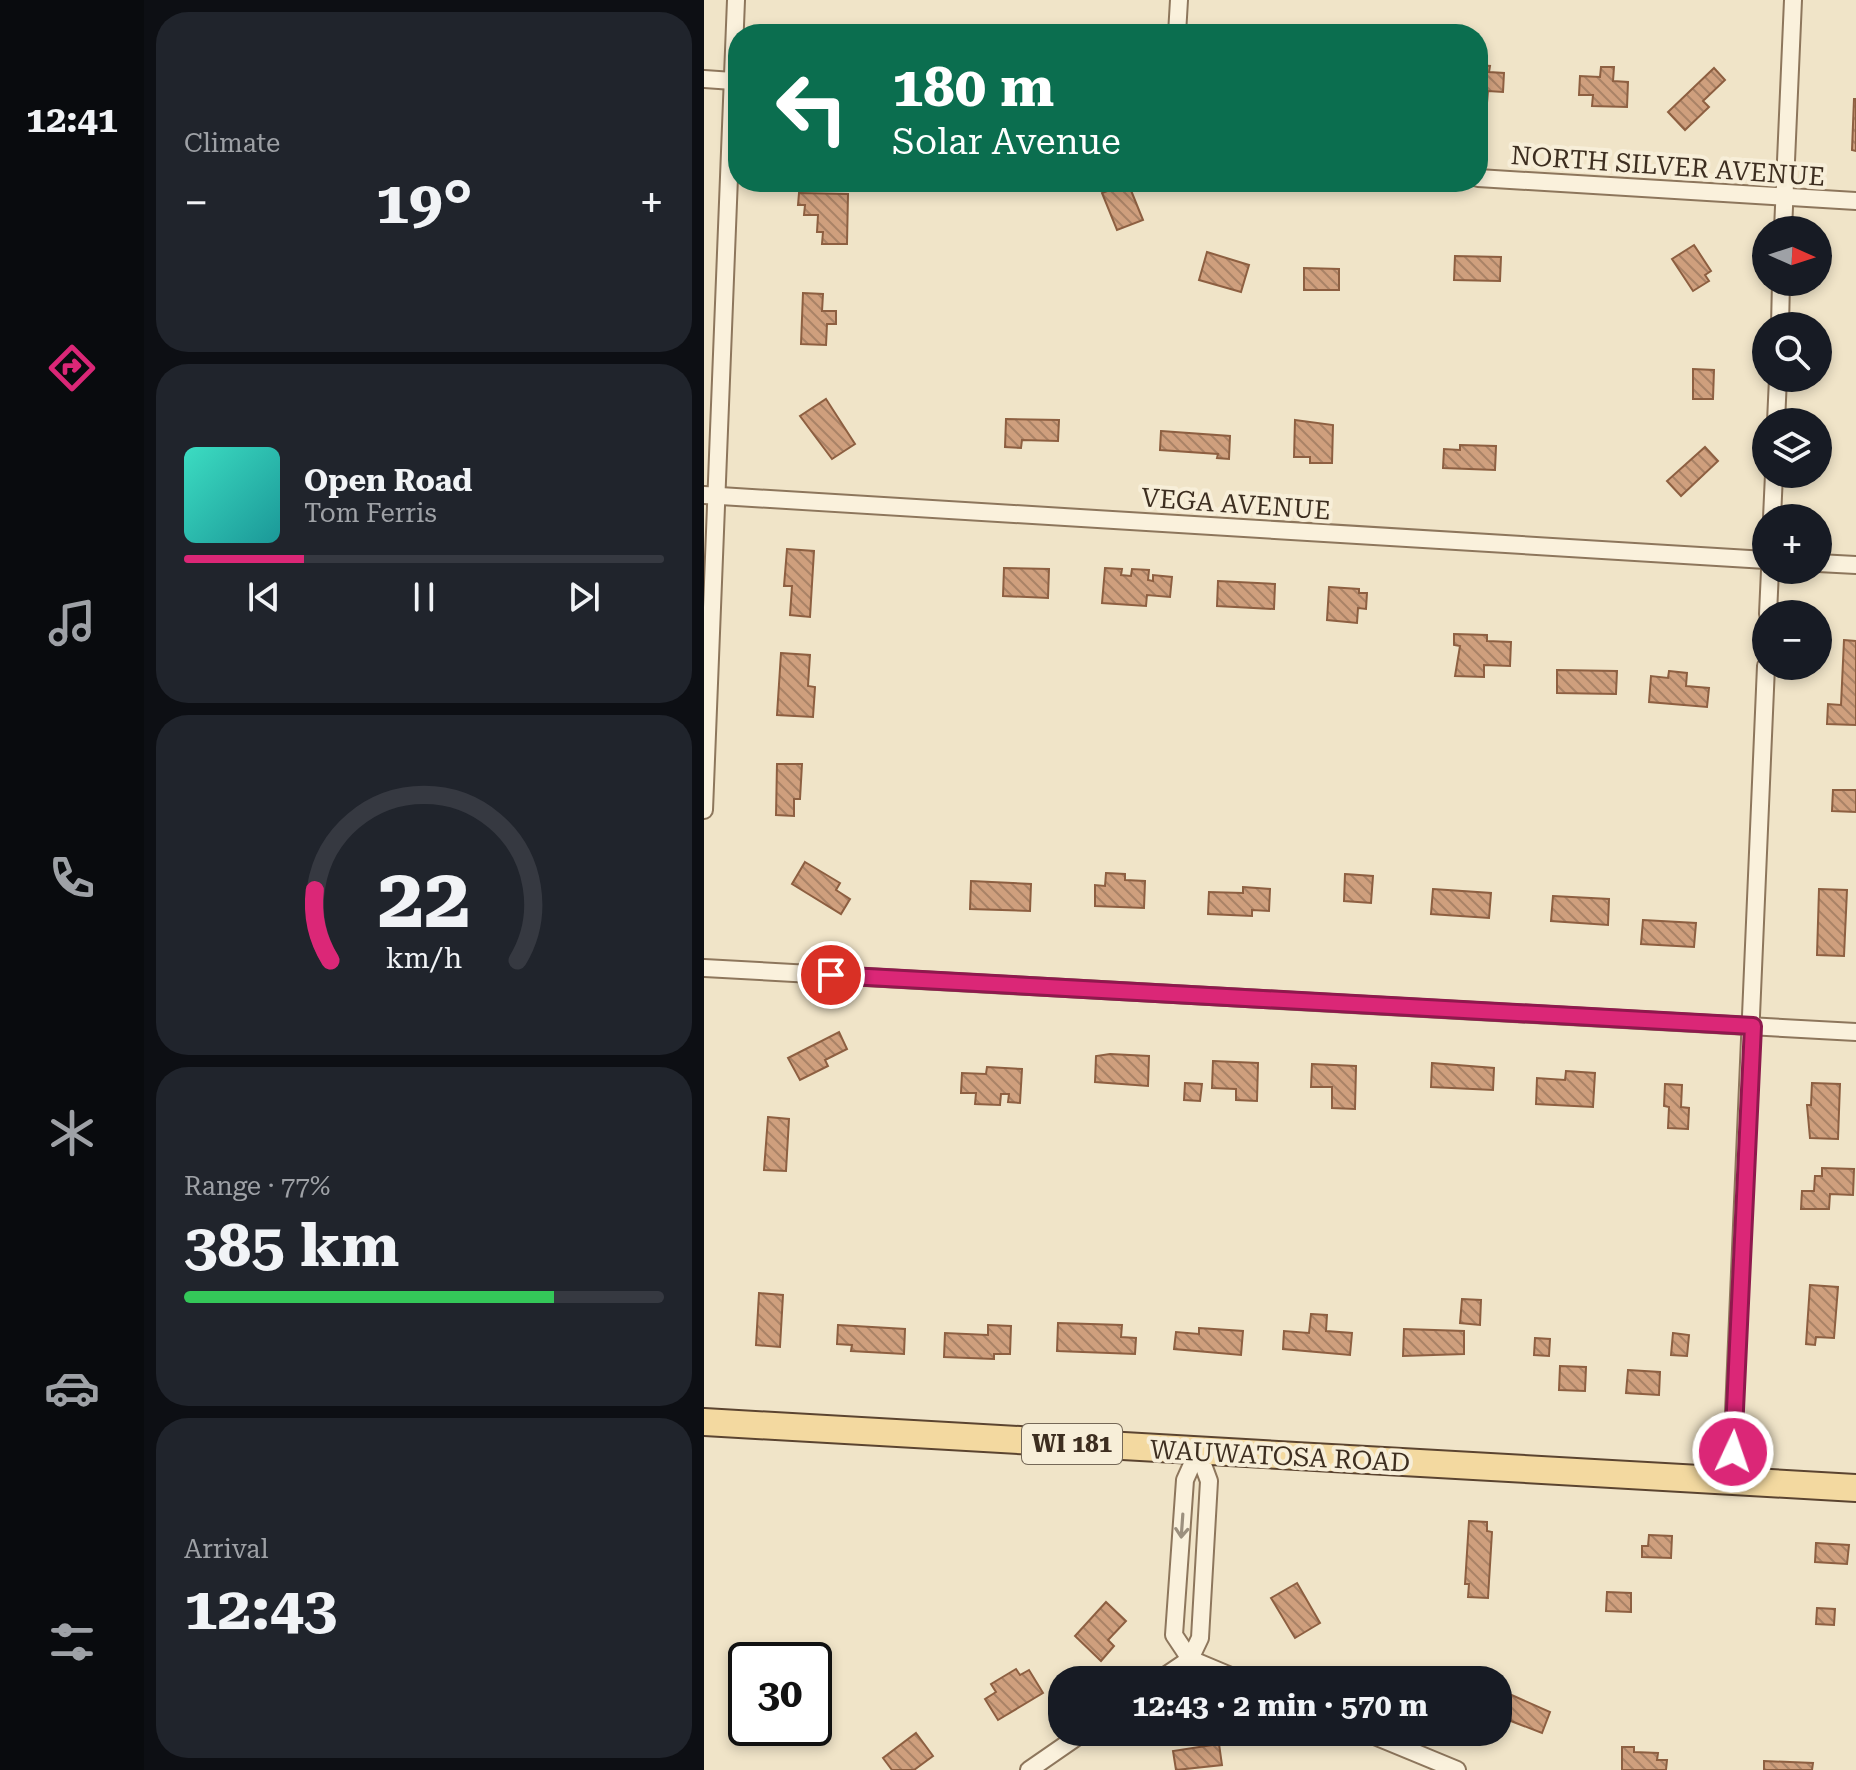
<!DOCTYPE html>
<meta charset="utf-8">
<style>
:root{--surface:#171b24;--page:#20242c;--text:#f1f3f6;--muted:#9ea1a6;--line:#363941;--accent:#db2777}
body{margin:0;font-family:"Roboto Serif",serif;background:var(--page);color:var(--text);height:100vh;display:flex;flex-direction:column;font-size:30px;white-space:nowrap}
*{box-sizing:border-box;margin:0}
p{font-size:26px;color:var(--muted)}
.icon{flex:none;width:44px;height:44px;fill:none;stroke:currentColor;stroke-width:2;stroke-linecap:round;stroke-linejoin:round}
.map{position:relative;flex:1;overflow:hidden}
.side{display:flex;flex-direction:column;gap:12px;padding:12px;background:#0d0f14;width:560px}
.side>*{flex:none}
.banner{position:absolute;left:24px;top:24px;width:760px;height:168px;border-radius:32px;box-shadow:0 4px 12px #0003;background:#0b6e4f;color:#fff;overflow:hidden}
.needle{width:52px;rotate:93deg}
.fabs{position:absolute;left:1048px;top:216px;display:grid;gap:16px}
.fabs a{display:grid;place-items:center;width:80px;height:80px;border-radius:50%;background:var(--surface);box-shadow:0 4px 12px #0003;font-size:40px}
.speed{position:absolute;left:24px;top:1642px;display:flex;gap:16px;font-size:40px;font-weight:700;text-align:center}
.speed>*{display:grid;place-content:center;width:104px;height:104px;border-radius:50%;background:var(--surface);box-shadow:0 4px 12px #0003;line-height:1}
.speed .limit{border:4px solid #111;border-radius:12px;background:#fff;color:#111}
.pin{position:absolute;display:grid;place-items:center;width:68px;height:68px;color:#fff;margin:-34px;border:4px solid #fff;border-radius:50%;box-shadow:0 2px 8px #0007}
.me{position:absolute;width:88px;margin:-44px;rotate:3deg;stroke-linejoin:round;filter:drop-shadow(0 0 6px #0008)}
.turn{display:flex;align-items:center;gap:28px;height:168px;padding:0 32px;font-size:36px}
.turn .icon{width:104px;height:104px;stroke-width:2.5}
.turn b{display:block;font-size:56px;line-height:68px}
.big{font-size:60px;font-weight:700;line-height:1.1}
.side .card{flex:1;display:flex;flex-direction:column;justify-content:center;gap:12px;min-width:0;padding:0 28px;border-radius:32px;background:var(--page)}
.side .dial{align-items:center;gap:0}
.dial svg{height:208px;overflow:visible;fill:none;stroke:var(--line);stroke-width:7;stroke-linecap:round;text-anchor:middle}
.dial text{fill:var(--text);stroke:none}
.song{display:flex;align-items:center;gap:24px}
.cover{width:96px;height:96px;border-radius:12px;background:linear-gradient(135deg,hsl(170 70% 55%),hsl(180 70% 35%))}
.played{height:8px;border-radius:4px;background:linear-gradient(90deg,var(--accent) 25%,var(--line) 25%)}
.keys{display:flex;justify-content:space-around;direction:ltr}
.heat{display:flex;justify-content:space-between;align-items:center;font-size:44px;direction:ltr}
.charge{height:12px;border-radius:6px;background:linear-gradient(90deg,#34c759 77%,var(--line) 0)}
.trip{position:absolute;left:344px;top:1666px;width:464px;height:80px;border-radius:32px;background:var(--surface);box-shadow:0 4px 12px #0003;font-weight:700;line-height:80px;text-align:center}
main{display:flex;flex:1;min-height:0}
.menu{display:flex;flex-direction:column;width:144px;justify-content:space-around;align-items:center;background:#090b0e;color:var(--muted)}
.menu .icon{width:56px;height:56px}
.menu .selected{color:var(--accent)}
.menu b{font-size:36px;color:var(--text)}
.map>svg:first-child{display:block}
.building{fill:url(#building-back-hatch);stroke:#8d5f41;stroke-width:2}
.lines{fill:none;stroke-linecap:round;stroke-linejoin:round}
.minor-casing{stroke:#8d765c;stroke-width:20}
.primary-casing{stroke:#5b4430;stroke-width:30}
.minor{stroke:#faf1dc;stroke-width:16}
.primary{stroke:#f3d9a0;stroke-width:26}
.oneway{stroke:#9c907e}
.route-casing{stroke:#8e194d;stroke-width:20}
.route{stroke:#db2777;stroke-width:14}
.labels{text-anchor:middle;stroke-width:8;stroke-linejoin:round;paint-order:stroke}
.shield{fill:#f7eed8;stroke:#756857;stroke-width:2}
.shield-label{font-size:24px;font-weight:bold;fill:#3d2e20}
.street-label{font-size:26px;fill:#3d2e20;stroke:#f7eed8}
</style>
<main>
<nav class="menu">
<b>12:41</b>
<svg class="icon selected" aria-label="directions" viewBox="0 0 24 24"><path d="M12 3l9 9-9 9-9-9zM9 14v-3h6M13 9l2 2-2 2"/></svg>
<svg class="icon" aria-label="music" viewBox="0 0 24 24"><path d="M9 18V5l10-2v13"/><circle cx="6" cy="18" r="3"/><circle cx="16" cy="16" r="3"/></svg>
<svg class="icon" aria-label="phone" viewBox="0 0 24 24"><path d="M5 4h4l2 5-3 2q2 4 5 5l2-3 5 2v4C11 20 4 13 5 4z"/></svg>
<svg class="icon" aria-label="climate" viewBox="0 0 24 24"><path d="M12 3v18M4 7l16 10M4 17L20 7"/></svg>
<svg class="icon" aria-label="car" viewBox="0 0 24 24"><path d="M5 17H2v-5l4-1 3-4h7l3 4 3 1v5h-3M9 17h6M6 11h13"/><circle cx="7" cy="17" r="2"/><circle cx="17" cy="17" r="2"/></svg>
<svg class="icon" aria-label="filters" viewBox="0 0 24 24"><path d="M4 7h16M4 17h16"/><circle cx="9" cy="7" r="2"/><circle cx="15" cy="17" r="2"/></svg>
</nav>
<section class="side">
<div class="card"><p>Climate</p>
<div class="heat"><a>−</a><b class="big">19°</b><a>+</a></div>
</div>
<div class="card">
<div class="song"><i class="cover"></i><div><b>Open Road</b><p>Tom Ferris</p></div></div>
<div class="played"></div>
<div class="keys"><svg class="icon" aria-label="previous" viewBox="0 0 24 24"><path d="M18 5L8 12l10 7zM5 5v14"/></svg><svg class="icon" aria-label="pause" viewBox="0 0 24 24"><path d="M8 5v14M16 5v14"/></svg><svg class="icon" aria-label="next" viewBox="0 0 24 24"><path d="M6 5l10 7-10 7zM19 5v14"/></svg></div>
</div>
<div class="card dial"><svg viewBox="0 0 100 80">
<path d="M14 69A42 42 0 1 1 86 69"/>
<path d="M14 69A42 42 0 0 1 8 42" stroke="#db2777"/>
<text x="50" y="56" font-size="32" font-weight="700">22</text>
<text x="50" y="72" font-size="11">km/h</text>
</svg></div>
<div class="card"><p>Range · 77%</p><b class="big">385 km</b><div class="charge"></div></div>
<div class="card"><p>Arrival</p><b class="big">12:43</b></div>
</section>
<div class="map">
<svg width="1152" height="1770" viewBox="0 0 1152 1770">
<defs>
<pattern id="building-back-hatch" width="6" height="6" patternUnits="userSpaceOnUse" patternTransform="scale(2)"><rect width="6" height="6" fill="#cf9f7d"/><path d="M-1 5l2 2M0 0l6 6M5-1l2 2" fill="none" stroke="#a98266"/></pattern>
</defs>
<rect width="100%" height="100%" fill="#f0e4c8"/>
<g class="building">
<polygon points="774,65 786,66 785,72 800,73 799,92 784,91 783,103 774,102"/>
<polygon points="897,67 910,67 909,81 924,82 923,107 888,106 889,95 875,95 876,76 896,77"/>
<polygon points="1010,68 1021,80 999,101 1005,107 981,130 964,112"/>
<polygon points="1150,99 1152,99 1152,151 1148,150"/>
<polygon points="424,183 439,220 413,230 398,193"/>
<polygon points="95,193 144,194 143,244 118,244 119,232 113,232 114,215 100,215 101,205 94,205"/>
<polygon points="990,245 1007,271 1001,275 1005,281 989,291 968,259"/>
<polygon points="503,252 545,265 537,292 495,280"/>
<polygon points="751,256 797,257 796,281 750,280"/>
<polygon points="600,268 635,269 635,290 600,290"/>
<polygon points="99,293 119,294 118,311 132,311 132,324 123,324 122,345 97,344"/>
<polygon points="989,369 1010,370 1009,399 989,399"/>
<polygon points="122,399 151,444 128,459 96,416"/>
<polygon points="302,419 355,420 354,441 318,440 317,448 301,447"/>
<polygon points="591,420 629,425 628,463 606,463 606,457 590,457"/>
<polygon points="457,431 526,436 525,459 513,458 514,454 456,450"/>
<polygon points="756,445 792,446 791,470 739,468 740,449 756,450"/>
<polygon points="1001,447 1014,461 977,496 963,481"/>
<polygon points="83,549 110,551 106,617 86,615 88,586 80,586"/>
<polygon points="300,568 345,569 344,598 299,596"/>
<polygon points="401,568 418,569 417,575 427,576 428,569 445,570 444,580 449,581 449,575 468,577 466,597 443,595 442,606 398,603"/>
<polygon points="514,581 571,584 570,609 513,606"/>
<polygon points="625,587 655,589 655,593 663,593 662,609 654,608 653,623 623,620"/>
<polygon points="750,634 783,635 783,641 807,642 806,666 780,665 780,677 751,676 756,646 750,645"/>
<polygon points="1140,640 1152,641 1152,725 1123,724 1124,704 1137,705"/>
<polygon points="77,653 106,655 104,686 111,687 109,717 73,715"/>
<polygon points="853,670 913,671 912,694 853,693"/>
<polygon points="965,671 983,673 982,686 1005,688 1003,707 945,702 947,676 964,678"/>
<polygon points="73,764 98,764 96,799 90,799 90,816 72,815"/>
<polygon points="1129,790 1152,790 1152,812 1128,811"/>
<polygon points="101,862 136,883 132,890 146,899 137,914 88,884"/>
<polygon points="402,873 421,874 421,880 441,881 440,908 391,906 391,885 401,886"/>
<polygon points="641,874 669,876 667,903 640,901"/>
<polygon points="267,881 327,884 326,911 266,909"/>
<polygon points="539,887 566,889 565,911 548,910 548,916 504,914 505,892 539,893"/>
<polygon points="729,889 787,893 785,918 727,914"/>
<polygon points="1115,889 1143,890 1140,956 1113,955"/>
<polygon points="849,896 905,899 904,925 847,921"/>
<polygon points="939,920 992,923 990,947 937,944"/>
<polygon points="135,1032 143,1049 121,1060 124,1066 96,1080 84,1058"/>
<polygon points="406,1054 445,1056 444,1086 391,1082 392,1056"/>
<polygon points="509,1061 554,1063 553,1101 532,1100 532,1089 508,1088"/>
<polygon points="728,1063 790,1068 789,1090 727,1087"/>
<polygon points="608,1064 652,1066 651,1109 628,1108 628,1087 607,1087"/>
<polygon points="283,1067 318,1069 316,1103 304,1102 305,1094 297,1094 296,1105 271,1104 272,1093 257,1093 258,1073 282,1074"/>
<polygon points="862,1071 891,1073 889,1107 832,1104 833,1078 861,1080"/>
<polygon points="481,1083 498,1084 496,1101 480,1100"/>
<polygon points="1108,1083 1136,1084 1134,1139 1106,1138 1103,1105 1107,1105"/>
<polygon points="961,1084 978,1085 977,1107 985,1108 984,1129 964,1128 965,1107 960,1106"/>
<polygon points="64,1117 85,1119 82,1171 60,1170"/>
<polygon points="1118,1168 1150,1169 1149,1195 1126,1194 1125,1209 1097,1209 1098,1191 1110,1191 1111,1176 1118,1176"/>
<polygon points="1106,1285 1134,1287 1130,1338 1112,1337 1111,1345 1102,1344"/>
<polygon points="55,1293 79,1295 76,1347 52,1345"/>
<polygon points="758,1299 777,1300 776,1325 756,1323"/>
<polygon points="607,1314 623,1315 622,1331 648,1333 646,1355 579,1349 580,1331 605,1333"/>
<polygon points="354,1323 418,1325 417,1337 432,1338 431,1354 353,1351"/>
<polygon points="134,1325 201,1329 200,1354 147,1351 148,1345 133,1344"/>
<polygon points="284,1325 307,1326 306,1354 290,1354 290,1359 240,1357 241,1333 284,1335"/>
<polygon points="495,1328 539,1331 537,1355 470,1349 472,1332 495,1334"/>
<polygon points="700,1329 760,1331 760,1354 699,1356"/>
<polygon points="969,1333 985,1335 983,1356 967,1355"/>
<polygon points="831,1338 846,1339 845,1356 830,1355"/>
<polygon points="856,1366 882,1367 881,1391 855,1390"/>
<polygon points="924,1370 956,1372 955,1395 922,1393"/>
<polygon points="765,1521 783,1522 783,1531 788,1532 784,1598 764,1597 765,1584 761,1584"/>
<polygon points="945,1535 968,1536 967,1558 938,1557 938,1546 944,1546"/>
<polygon points="1112,1543 1145,1545 1143,1564 1111,1562"/>
<polygon points="593,1583 616,1623 591,1638 567,1598"/>
<polygon points="903,1592 927,1593 927,1612 902,1611"/>
<polygon points="402,1602 422,1621 404,1640 410,1646 397,1661 371,1636"/>
<polygon points="1113,1608 1131,1609 1130,1625 1112,1624"/>
<polygon points="312,1669 316,1675 325,1670 339,1693 294,1720 281,1699 292,1692 287,1684"/>
<polygon points="794,1689 846,1712 838,1733 794,1716"/>
<polygon points="212,1733 229,1756 210,1770 188,1770 179,1758"/>
<polygon points="515,1744 518,1765 472,1770 469,1751"/>
<polygon points="918,1747 930,1747 930,1752 954,1753 953,1760 963,1760 962,1770 918,1770"/>
<polygon points="1060,1761 1109,1763 1108,1770 1060,1770"/>
</g>
<g class="lines">
<defs>
<g id="minor">
<polyline points="473,34 475,0"/>
<polyline points="0,79 29,81"/>
<polyline points="774,178 1152,201"/>
<polyline points="1079,230 1089,0"/>
<polyline points="1076,326 1077,282"/>
<polyline points="1072,422 1074,378"/>
<polyline points="0,495 1062,560"/>
<polyline points="1068,518 1070,474"/>
<polyline points="1114,563 1152,565"/>
<polyline points="1064,614 1066,570"/>
<polyline points="0,810 32,0"/>
<polyline points="0,968 1152,1032"/>
<polyline points="494,1451 481,1480 470,1635 486,1659 536,1680"/>
<polyline points="1027,1482 1062,666"/>
<polyline points="455,1680 486,1659 496,1638 505,1481 494,1451"/>
<polyline points="661,1732 753,1770"/>
<polyline points="325,1770 380,1732"/>
</g>
<polyline id="primary" points="0,1422 1152,1488"/>
</defs>
<use href="#minor" class="minor-casing"/>
<use href="#primary" class="primary-casing"/>
<use href="#minor" class="minor"/>
<use href="#primary" class="primary"/>
</g>
<defs><path id="oneway-shaft" d="M-6 0H5M1.5-3L5.5 0L1.5 3" fill="none" stroke-width="1.6" stroke-linecap="round" stroke-linejoin="round" transform="scale(2)"/></defs>
<use class="oneway" href="#oneway-shaft" transform="translate(478 1526) rotate(94)"/>
<g class="lines">
<defs>
<polyline id="route" points="127,975 1049,1026 1029,1452"/>
</defs>
<use href="#route" class="route-casing"/>
<use href="#route" class="route"/>
</g>
<g class="labels">
<rect class="shield" x="318" y="1424" width="100" height="40" rx="6"/>
<g class="shield-label">
<text x="368" y="1452">WI 181</text>
</g>
<g class="street-label">
<text transform="translate(964 166) rotate(4)" y="9">NORTH SILVER AVENUE</text>
<text transform="translate(532 504) rotate(4)" y="9">VEGA AVENUE</text>
<text transform="translate(576 1456) rotate(3)" y="9">WAUWATOSA ROAD</text>
</g>
</g>
</svg>
<div class="fabs">
<a><svg class="needle" viewBox="-14 -14 28 28"><path d="M0-13l5 13h-10z" fill="#e53935"/><path d="M0 13l5-13h-10z" fill="#9ea1a6"/></svg></a>
<a><svg class="icon" aria-label="search" viewBox="0 0 24 24"><circle cx="10" cy="10" r="6"/><path d="M15 15l6 6"/></svg></a>
<a><svg class="icon" aria-label="layers" viewBox="0 0 24 24"><path d="M12 4l9 5-9 5-9-5zM3 14l9 5 9-5"/></svg></a>
<a>+</a>
<a>−</a>
</div>
<div class="speed"><div class="limit">30</div></div>
<div class="pin" style="left:127px;top:975px;background:#d93025"><svg class="icon" aria-label="arrive" viewBox="0 0 24 24"><path d="M6 21V4h12l-3 4 3 4H6"/></svg></div>
<svg class="me" style="left:1029px;top:1452px" viewBox="-20 -20 40 40"><circle r="17" fill="#db2777" stroke="#fff" stroke-width="3"/><path d="M0-11L8 9 0 5-8 9z" fill="#fff"/></svg>
<div class="trip">12:43 · 2 min · 570 m</div>
<div class="banner">
<div class="turn"><svg class="icon" aria-label="left" viewBox="0 0 24 24"><path d="M17 20v-9H6M10 6l-5 5 5 5"/></svg><div><b>180 m</b>Solar Avenue</div></div>
</div>
</div>
</main>
